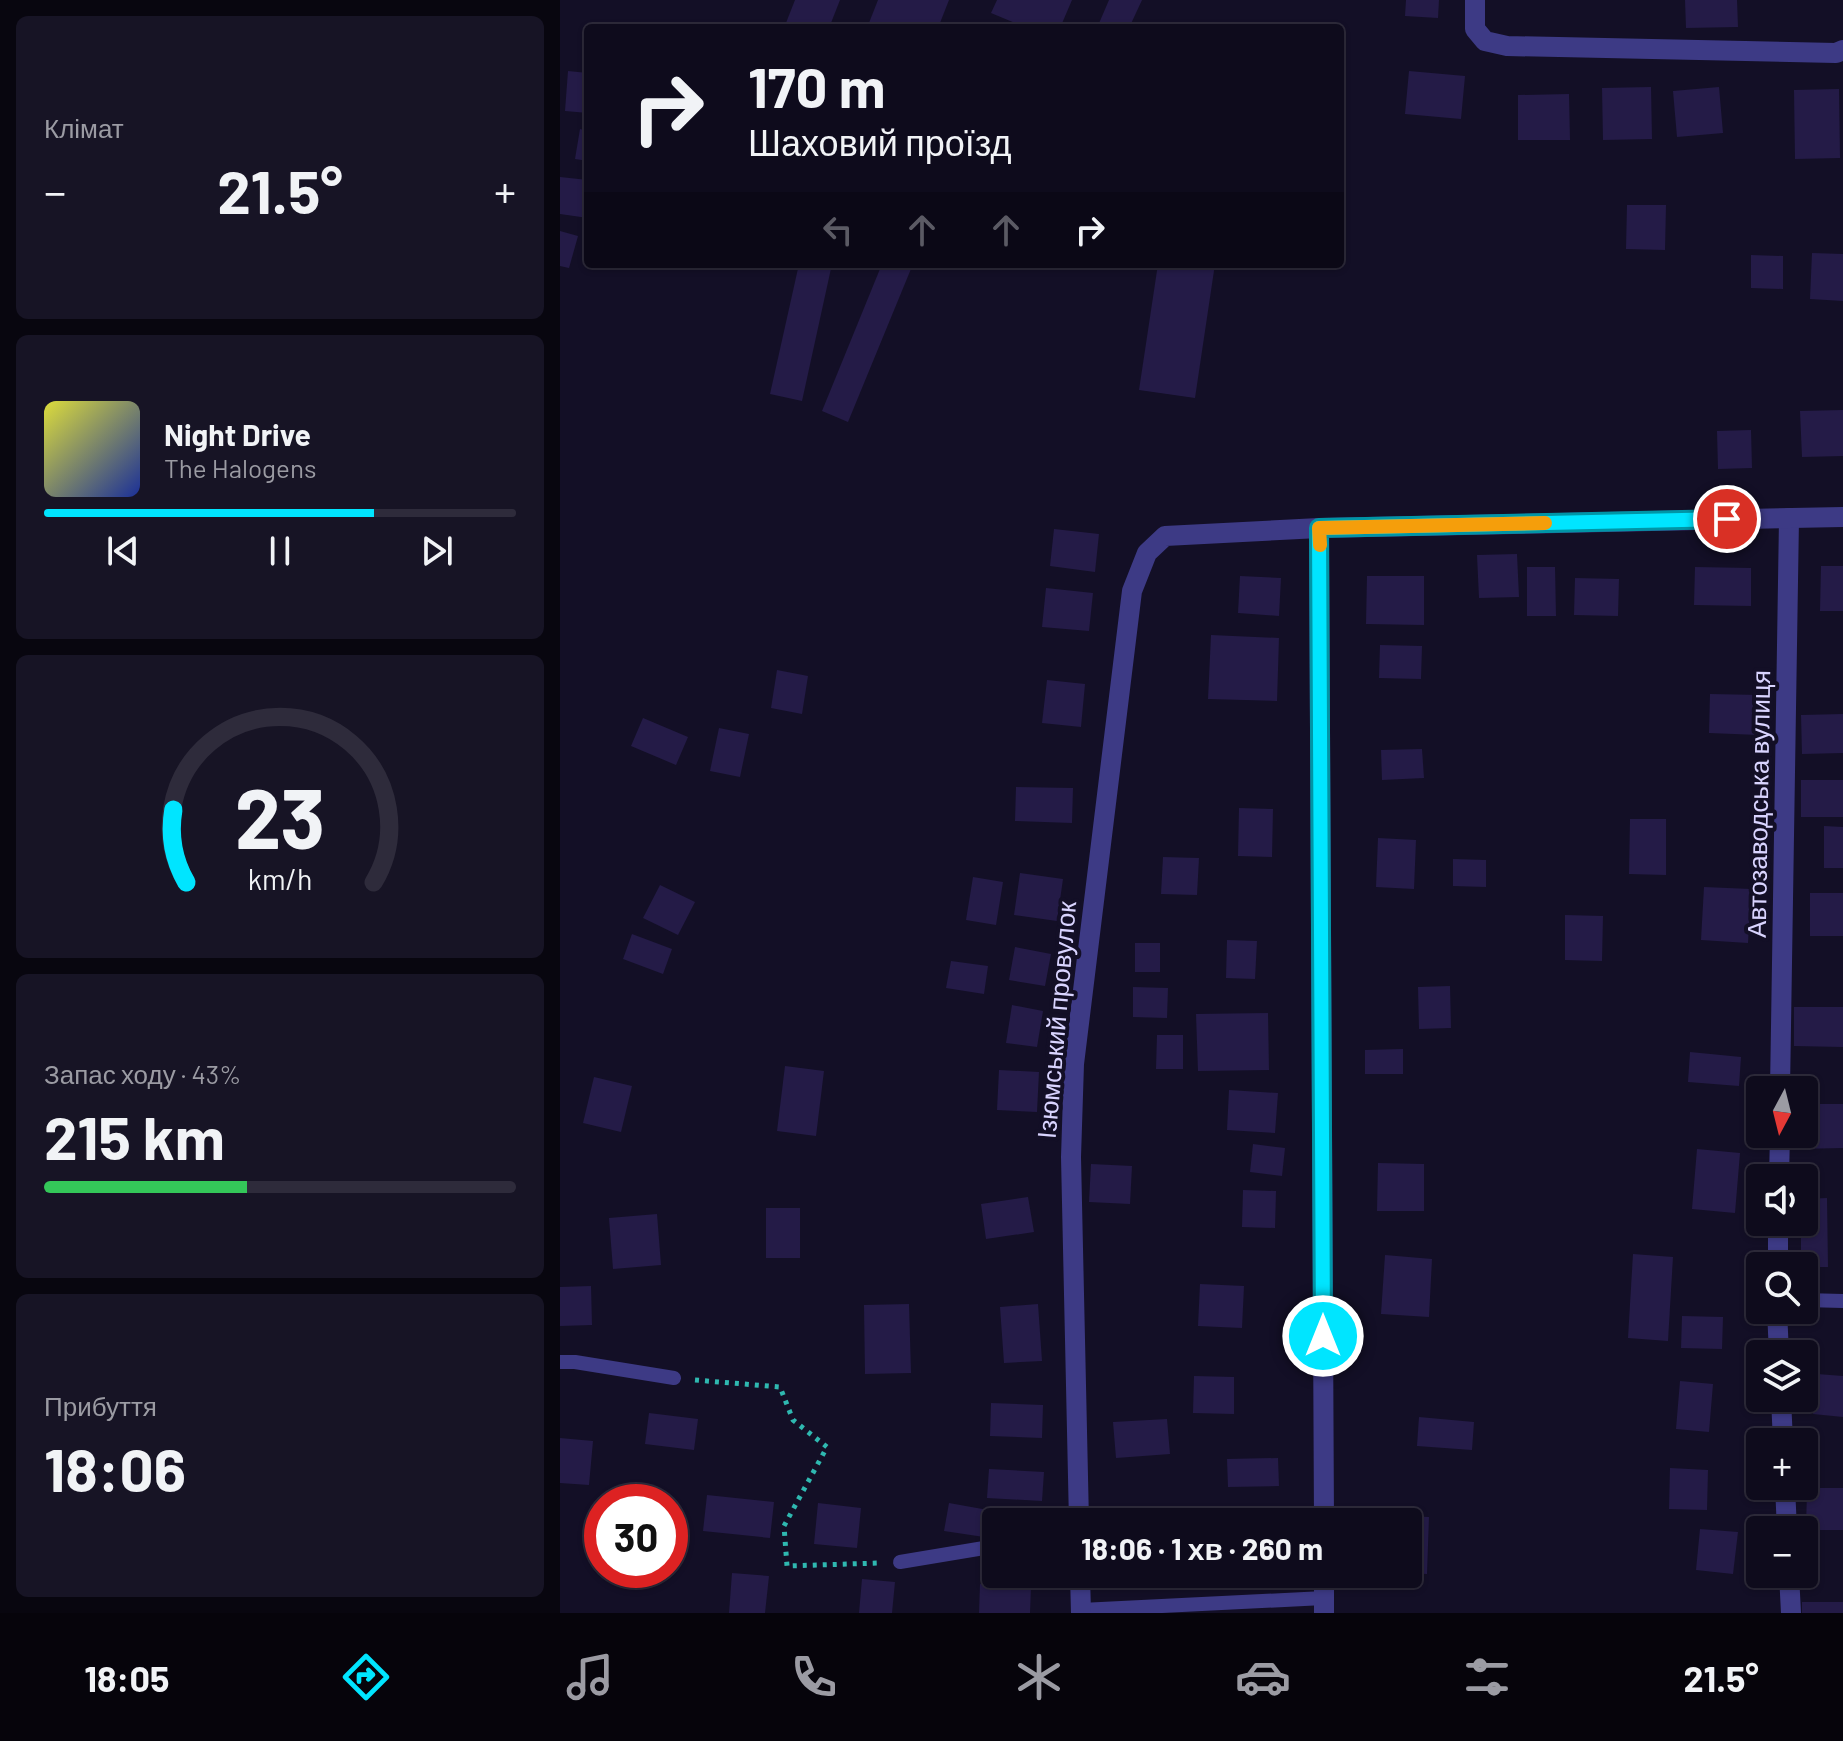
<!DOCTYPE html>
<html lang="uk">
<meta charset="utf-8">
<style>
:root{--surface:#0e0b1c;--page:#171425;--text:#f1f3f6;--muted:#9b9ba3;--line:#2e2b3b;--accent:#00e5ff}
body{margin:0;font-family:Barlow,sans-serif;background:var(--page);color:var(--text);height:100vh;display:flex;flex-direction:column;font-size:30px;white-space:nowrap}
*{box-sizing:border-box;margin:0}
p{font-size:26px;color:var(--muted)}
.icon{flex:none;width:44px;height:44px;fill:none;stroke:currentColor;stroke-width:2;stroke-linecap:round;stroke-linejoin:round}
.map{position:relative;flex:1;overflow:hidden}
.drawer{display:flex;flex-direction:column;gap:16px;padding:16px;background:#08060f;width:560px}
.drawer>*{flex:none}
.banner{position:absolute;left:24px;top:24px;width:760px;height:244px;border-radius:8px;box-shadow:0 2px 6px #0004,0 0 0 2px var(--line);background:#0e0b1c;color:var(--text);overflow:hidden}
.needle{width:52px;rotate:187deg}
.buttons{position:absolute;left:1186px;top:1076px;display:grid;gap:16px}
.buttons a{display:grid;place-items:center;width:72px;height:72px;border-radius:8px;background:var(--surface);box-shadow:0 2px 6px #0004,0 0 0 2px var(--line);font-size:40px}
.speed{position:absolute;left:24px;top:1484px;display:flex;gap:16px;font-size:40px;font-weight:700;text-align:center}
.speed>*{display:grid;place-content:center;width:104px;height:104px;border-radius:50%;background:var(--surface);box-shadow:0 2px 6px #0004,0 0 0 2px var(--line);line-height:1}
.speed .limit{border:12px solid #d22;background:#fff;color:#111}
.pin{position:absolute;display:grid;place-items:center;width:68px;height:68px;color:#fff;margin:-34px;border:4px solid #fff;border-radius:50%;box-shadow:0 2px 8px #0007}
.me{position:absolute;width:88px;margin:-44px;rotate:0deg;stroke-linejoin:round;filter:drop-shadow(0 0 6px #0008)}
.turn{display:flex;align-items:center;gap:28px;height:168px;padding:0 32px;font-size:36px}
.turn .icon{width:104px;height:104px;stroke-width:2.5}
.turn b{display:block;font-size:56px;line-height:68px}
.lanes{display:flex;align-items:center;height:76px;padding:0 32px;background:#0003;justify-content:center;gap:40px;direction:ltr}
.lanes .off{opacity:.35}
.big{font-size:60px;font-weight:700;line-height:1.1}
.drawer .card{flex:1;display:flex;flex-direction:column;justify-content:center;gap:12px;min-width:0;padding:0 28px;border-radius:12px;background:var(--page)}
.drawer .dial{align-items:center;gap:0}
.dial svg{height:208px;overflow:visible;fill:none;stroke:var(--line);stroke-width:7;stroke-linecap:round;text-anchor:middle}
.dial text{fill:var(--text);stroke:none}
.song{display:flex;align-items:center;gap:24px}
.cover{width:96px;height:96px;border-radius:12px;background:linear-gradient(135deg,hsl(60 70% 55%),hsl(230 70% 35%))}
.played{height:8px;border-radius:4px;background:linear-gradient(90deg,var(--accent) 70%,var(--line) 70%)}
.keys{display:flex;justify-content:space-around;direction:ltr}
.heat{display:flex;justify-content:space-between;align-items:center;font-size:44px;direction:ltr}
.charge{height:12px;border-radius:6px;background:linear-gradient(90deg,#34c759 43%,var(--line) 0)}
.trip{position:absolute;left:422px;top:1508px;width:440px;height:80px;border-radius:8px;background:var(--surface);box-shadow:0 2px 6px #0004,0 0 0 2px var(--line);font-weight:700;line-height:80px;text-align:center}
.tabs{display:flex;height:128px;justify-content:space-around;align-items:center;background:#06040b;color:var(--muted)}
.tabs .icon{width:56px;height:56px}
.tabs .selected{color:var(--accent)}
.tabs b{font-size:36px;color:var(--text)}
main{display:flex;flex:1;min-height:0}
.map>svg:first-child{display:block}
.building{fill:#241b47}
.lines{fill:none;stroke-linecap:round;stroke-linejoin:round}
.path{stroke:#2fb8b0;stroke-width:5;stroke-dasharray:4 6;stroke-linecap:butt}
.lane{stroke:#3d3a85;stroke-width:14}
.street{stroke:#3d3a85;stroke-width:20}
.route-casing{stroke:#0095a6;stroke-width:20}
.route{stroke:#00e5ff;stroke-width:14}
.slow{stroke:#f59e0b;stroke-width:14}
.labels{text-anchor:middle;stroke-width:8;stroke-linejoin:round;paint-order:stroke}
.street-label{font-size:26px;fill:#d9d4ff;stroke:#130f26}
</style>
<main>
<section class="drawer">
<div class="card"><p>Клімат</p>
<div class="heat"><a>−</a><b class="big">21.5°</b><a>+</a></div>
</div>
<div class="card">
<div class="song"><i class="cover"></i><div><b>Night Drive</b><p>The Halogens</p></div></div>
<div class="played"></div>
<div class="keys"><svg class="icon" aria-label="previous" viewBox="0 0 24 24"><path d="M18 5L8 12l10 7zM5 5v14"/></svg><svg class="icon" aria-label="pause" viewBox="0 0 24 24"><path d="M8 5v14M16 5v14"/></svg><svg class="icon" aria-label="next" viewBox="0 0 24 24"><path d="M6 5l10 7-10 7zM19 5v14"/></svg></div>
</div>
<div class="card dial"><svg viewBox="0 0 100 80">
<path d="M14 69A42 42 0 1 1 86 69"/>
<path d="M14 69A42 42 0 0 1 9 41" stroke="#00e5ff"/>
<text x="50" y="56" font-size="32" font-weight="700">23</text>
<text x="50" y="72" font-size="11">km/h</text>
</svg></div>
<div class="card"><p>Запас ходу · 43%</p><b class="big">215 km</b><div class="charge"></div></div>
<div class="card"><p>Прибуття</p><b class="big">18:06</b></div>
</section>
<div class="map">
<svg width="1283" height="1613" viewBox="0 0 1283 1613">
<rect width="100%" height="100%" fill="#130f26"/>
<g class="building">
<polygon points="235,0 280,0 269,28 224,28"/>
<polygon points="318,0 389,0 378,28 307,28"/>
<polygon points="437,0 512,0 500,28 467,28 431,13"/>
<polygon points="549,0 582,0 569,28 537,28"/>
<polygon points="846,0 879,0 878,18 845,16"/>
<polygon points="1125,0 1177,0 1178,27 1126,28"/>
<polygon points="708,22 739,26 739,28 707,28"/>
<polygon points="8,71 28,73 28,113 5,111"/>
<polygon points="849,71 905,76 901,119 845,114"/>
<polygon points="1091,87 1092,139 1043,140 1042,88"/>
<polygon points="1159,87 1163,133 1117,137 1113,91"/>
<polygon points="1279,89 1280,158 1235,159 1234,90"/>
<polygon points="1009,94 1010,140 958,140 958,95"/>
<polygon points="20,129 28,131 28,161 15,159"/>
<polygon points="0,177 28,180 28,218 0,214"/>
<polygon points="1067,205 1106,205 1105,250 1066,249"/>
<polygon points="0,231 18,236 9,268 0,266"/>
<polygon points="1252,253 1283,254 1283,301 1250,299"/>
<polygon points="1191,255 1223,256 1223,289 1191,288"/>
<polygon points="239,264 272,264 242,401 210,394"/>
<polygon points="322,264 353,264 288,422 262,411"/>
<polygon points="598,264 655,264 635,398 579,390"/>
<polygon points="1283,410 1283,456 1242,457 1240,411"/>
<polygon points="1191,430 1192,468 1158,469 1157,431"/>
<polygon points="494,529 539,534 535,572 490,566"/>
<polygon points="957,554 959,597 919,598 917,555"/>
<polygon points="1261,566 1283,566 1283,611 1260,611"/>
<polygon points="967,567 995,567 996,616 967,616"/>
<polygon points="1135,567 1191,568 1191,606 1134,605"/>
<polygon points="680,576 721,578 719,616 678,613"/>
<polygon points="807,576 864,576 864,625 806,624"/>
<polygon points="1015,578 1059,579 1058,616 1014,615"/>
<polygon points="486,588 533,593 529,631 482,627"/>
<polygon points="651,635 719,638 717,701 648,699"/>
<polygon points="820,645 862,646 861,679 819,678"/>
<polygon points="217,670 248,676 242,714 211,708"/>
<polygon points="487,680 525,684 521,727 482,723"/>
<polygon points="1150,694 1200,695 1199,735 1149,733"/>
<polygon points="1283,714 1283,753 1242,754 1241,715"/>
<polygon points="83,718 128,737 116,765 71,746"/>
<polygon points="159,728 189,734 180,777 150,771"/>
<polygon points="862,749 864,778 822,780 821,750"/>
<rect x="1241" y="780" width="42" height="37"/>
<polygon points="456,787 513,788 512,823 455,821"/>
<polygon points="679,808 713,809 712,857 678,856"/>
<polygon points="1070,819 1106,819 1106,875 1069,874"/>
<polygon points="1264,826 1283,827 1283,868 1264,868"/>
<polygon points="818,838 856,840 854,889 816,887"/>
<polygon points="603,857 639,858 637,895 601,894"/>
<polygon points="893,859 926,860 926,887 893,886"/>
<polygon points="460,873 503,879 497,921 454,915"/>
<polygon points="413,877 443,882 436,925 406,920"/>
<polygon points="100,885 135,902 118,935 83,918"/>
<polygon points="1144,887 1191,889 1188,943 1141,940"/>
<rect x="1250" y="893" width="33" height="43"/>
<polygon points="1005,915 1043,916 1042,961 1005,960"/>
<polygon points="72,934 112,949 103,974 63,959"/>
<polygon points="667,940 697,941 695,979 666,978"/>
<rect x="575" y="943" width="25" height="29"/>
<polygon points="455,947 491,954 485,986 449,980"/>
<polygon points="391,961 428,966 424,994 386,988"/>
<polygon points="890,986 891,1028 859,1029 858,987"/>
<polygon points="573,987 608,988 607,1018 573,1017"/>
<polygon points="452,1005 483,1011 477,1047 446,1043"/>
<polygon points="1234,1007 1283,1007 1283,1047 1234,1046"/>
<polygon points="708,1013 709,1070 638,1071 636,1014"/>
<polygon points="597,1035 623,1035 623,1069 596,1069"/>
<polygon points="843,1049 843,1074 805,1074 805,1050"/>
<polygon points="1130,1052 1181,1057 1179,1086 1128,1082"/>
<polygon points="225,1066 264,1071 256,1136 217,1131"/>
<polygon points="439,1070 479,1072 477,1112 437,1110"/>
<polygon points="34,1077 72,1086 61,1132 23,1123"/>
<polygon points="669,1090 718,1093 715,1133 667,1130"/>
<polygon points="1244,1104 1283,1104 1283,1148 1236,1149 1236,1134 1244,1134"/>
<polygon points="693,1144 725,1148 722,1176 690,1172"/>
<polygon points="1137,1149 1180,1153 1175,1213 1132,1209"/>
<polygon points="818,1163 864,1164 864,1211 817,1211"/>
<polygon points="531,1164 572,1166 570,1204 529,1202"/>
<polygon points="683,1190 716,1191 715,1228 682,1227"/>
<polygon points="468,1197 474,1232 426,1239 421,1204"/>
<polygon points="1267,1198 1268,1267 1244,1267 1241,1266 1241,1222 1244,1222 1244,1199"/>
<rect x="206" y="1208" width="34" height="50"/>
<polygon points="97,1214 101,1265 53,1269 49,1218"/>
<polygon points="1073,1254 1113,1257 1108,1341 1068,1338"/>
<polygon points="825,1255 872,1259 869,1317 821,1314"/>
<polygon points="640,1284 684,1286 682,1328 638,1326"/>
<polygon points="31,1286 32,1325 0,1326 0,1287"/>
<polygon points="349,1304 351,1373 305,1374 304,1305"/>
<polygon points="478,1304 482,1361 444,1363 440,1307"/>
<polygon points="1122,1316 1163,1317 1162,1349 1121,1348"/>
<polygon points="1257,1374 1283,1376 1283,1417 1253,1414"/>
<polygon points="634,1376 674,1377 674,1414 633,1413"/>
<polygon points="1120,1381 1153,1384 1149,1432 1116,1429"/>
<polygon points="431,1403 483,1405 482,1438 430,1436"/>
<polygon points="89,1413 138,1419 134,1450 85,1444"/>
<polygon points="859,1417 914,1422 912,1450 857,1446"/>
<polygon points="607,1419 610,1454 556,1458 553,1422"/>
<polygon points="0,1438 33,1441 29,1485 0,1483"/>
<polygon points="718,1458 719,1486 668,1487 667,1459"/>
<polygon points="1110,1468 1148,1470 1147,1510 1109,1509"/>
<polygon points="429,1469 484,1472 482,1501 427,1498"/>
<polygon points="1247,1488 1283,1488 1283,1530 1246,1530"/>
<polygon points="147,1495 214,1502 210,1538 143,1531"/>
<polygon points="258,1503 301,1508 297,1548 254,1544"/>
<polygon points="389,1503 428,1510 424,1537 384,1531"/>
<polygon points="821,1515 869,1517 867,1574 848,1573 848,1522 821,1522"/>
<polygon points="1140,1529 1178,1532 1173,1574 1136,1570"/>
<polygon points="172,1573 209,1576 205,1613 169,1613"/>
<polygon points="302,1579 335,1582 332,1613 299,1613"/>
<polygon points="420,1584 471,1586 470,1613 419,1613"/>
<rect x="1242" y="1602" width="41" height="11"/>
</g>
<g class="lines">
<polyline class="path" points="135,1380 220,1387 233,1420 267,1447 224,1526 227,1566 319,1563"/>
<g class="lane">
<polyline points="1244,1300 1283,1301"/>
<polyline points="0,1362 15,1362 114,1378"/>
<polyline points="340,1562 436,1546"/>
<polyline points="521,1610 764,1598"/>
</g>
<g class="street">
<polyline points="915,0 915,29 925,41 947,46 1276,53 1283,50"/>
<polyline points="759,528 764,1522"/>
<polyline points="1220,1090 1229,518"/>
<polyline points="1219,1178 1220,1134"/>
<polyline points="1218,1266 1218,1222"/>
<polyline points="1217,1310 1219,1354"/>
<polyline points="1221,1398 1223,1442"/>
<polyline points="1225,1486 1227,1530"/>
<polyline points="519,1522 511,1157 514,1064 572,591 587,553 605,536 759,528 1283,517"/>
<polyline points="520,1574 521,1613"/>
<polyline points="764,1574 764,1613"/>
<polyline points="1229,1574 1231,1613"/>
</g>
</g>
<g class="lines">
<defs>
<polyline id="route" points="763,1336 759,528 1167,519"/>
</defs>
<use href="#route" class="route-casing"/>
<use href="#route" class="route"/>
<polyline class="slow" points="760,545 759,528 985,523"/>
</g>
<g class="labels">
<g class="street-label">
<text transform="translate(1199 804) rotate(-89)" y="9">Автозаводська вулиця</text>
<text transform="translate(497 1020) rotate(-85)" y="9">Ізюмський провулок</text>
</g>
</g>
</svg>
<div class="buttons">
<a><svg class="needle" viewBox="-14 -14 28 28"><path d="M0-13l5 13h-10z" fill="#e53935"/><path d="M0 13l5-13h-10z" fill="#9b9ba3"/></svg></a>
<a><svg class="icon" aria-label="sound" viewBox="0 0 24 24"><path d="M4 9h4l5-4v14l-5-4H4zM17 9q2 3 0 6"/></svg></a>
<a><svg class="icon" aria-label="search" viewBox="0 0 24 24"><circle cx="10" cy="10" r="6"/><path d="M15 15l6 6"/></svg></a>
<a><svg class="icon" aria-label="layers" viewBox="0 0 24 24"><path d="M12 4l9 5-9 5-9-5zM3 14l9 5 9-5"/></svg></a>
<a>+</a>
<a>−</a>
</div>
<div class="speed"><div class="limit">30</div></div>
<div class="pin" style="left:1167px;top:519px;background:#d93025"><svg class="icon" aria-label="arrive" viewBox="0 0 24 24"><path d="M6 21V4h12l-3 4 3 4H6"/></svg></div>
<svg class="me" style="left:763px;top:1336px" viewBox="-20 -20 40 40"><circle r="17" fill="#00e5ff" stroke="#fff" stroke-width="3"/><path d="M0-11L8 9 0 5-8 9z" fill="#fff"/></svg>
<div class="trip">18:06 · 1 хв · 260 m</div>
<div class="banner">
<div class="turn"><svg class="icon" aria-label="right" viewBox="0 0 24 24"><path d="M7 20v-9h11M14 6l5 5-5 5"/></svg><div><b>170 m</b>Шаховий проїзд</div></div>
<div class="lanes"><svg class="icon off" aria-label="left" viewBox="0 0 24 24"><path d="M17 20v-9H6M10 6l-5 5 5 5"/></svg><svg class="icon off" aria-label="ahead" viewBox="0 0 24 24"><path d="M12 20V5M6 11l6-6 6 6"/></svg><svg class="icon off" aria-label="ahead" viewBox="0 0 24 24"><path d="M12 20V5M6 11l6-6 6 6"/></svg><svg class="icon" aria-label="right" viewBox="0 0 24 24"><path d="M7 20v-9h11M14 6l5 5-5 5"/></svg></div>
</div>
</div>
</main>
<nav class="tabs">
<b>18:05</b>
<svg class="icon selected" aria-label="directions" viewBox="0 0 24 24"><path d="M12 3l9 9-9 9-9-9zM9 14v-3h6M13 9l2 2-2 2"/></svg>
<svg class="icon" aria-label="music" viewBox="0 0 24 24"><path d="M9 18V5l10-2v13"/><circle cx="6" cy="18" r="3"/><circle cx="16" cy="16" r="3"/></svg>
<svg class="icon" aria-label="phone" viewBox="0 0 24 24"><path d="M5 4h4l2 5-3 2q2 4 5 5l2-3 5 2v4C11 20 4 13 5 4z"/></svg>
<svg class="icon" aria-label="climate" viewBox="0 0 24 24"><path d="M12 3v18M4 7l16 10M4 17L20 7"/></svg>
<svg class="icon" aria-label="car" viewBox="0 0 24 24"><path d="M5 17H2v-5l4-1 3-4h7l3 4 3 1v5h-3M9 17h6M6 11h13"/><circle cx="7" cy="17" r="2"/><circle cx="17" cy="17" r="2"/></svg>
<svg class="icon" aria-label="filters" viewBox="0 0 24 24"><path d="M4 7h16M4 17h16"/><circle cx="9" cy="7" r="2"/><circle cx="15" cy="17" r="2"/></svg>
<b>21.5°</b>
</nav>
